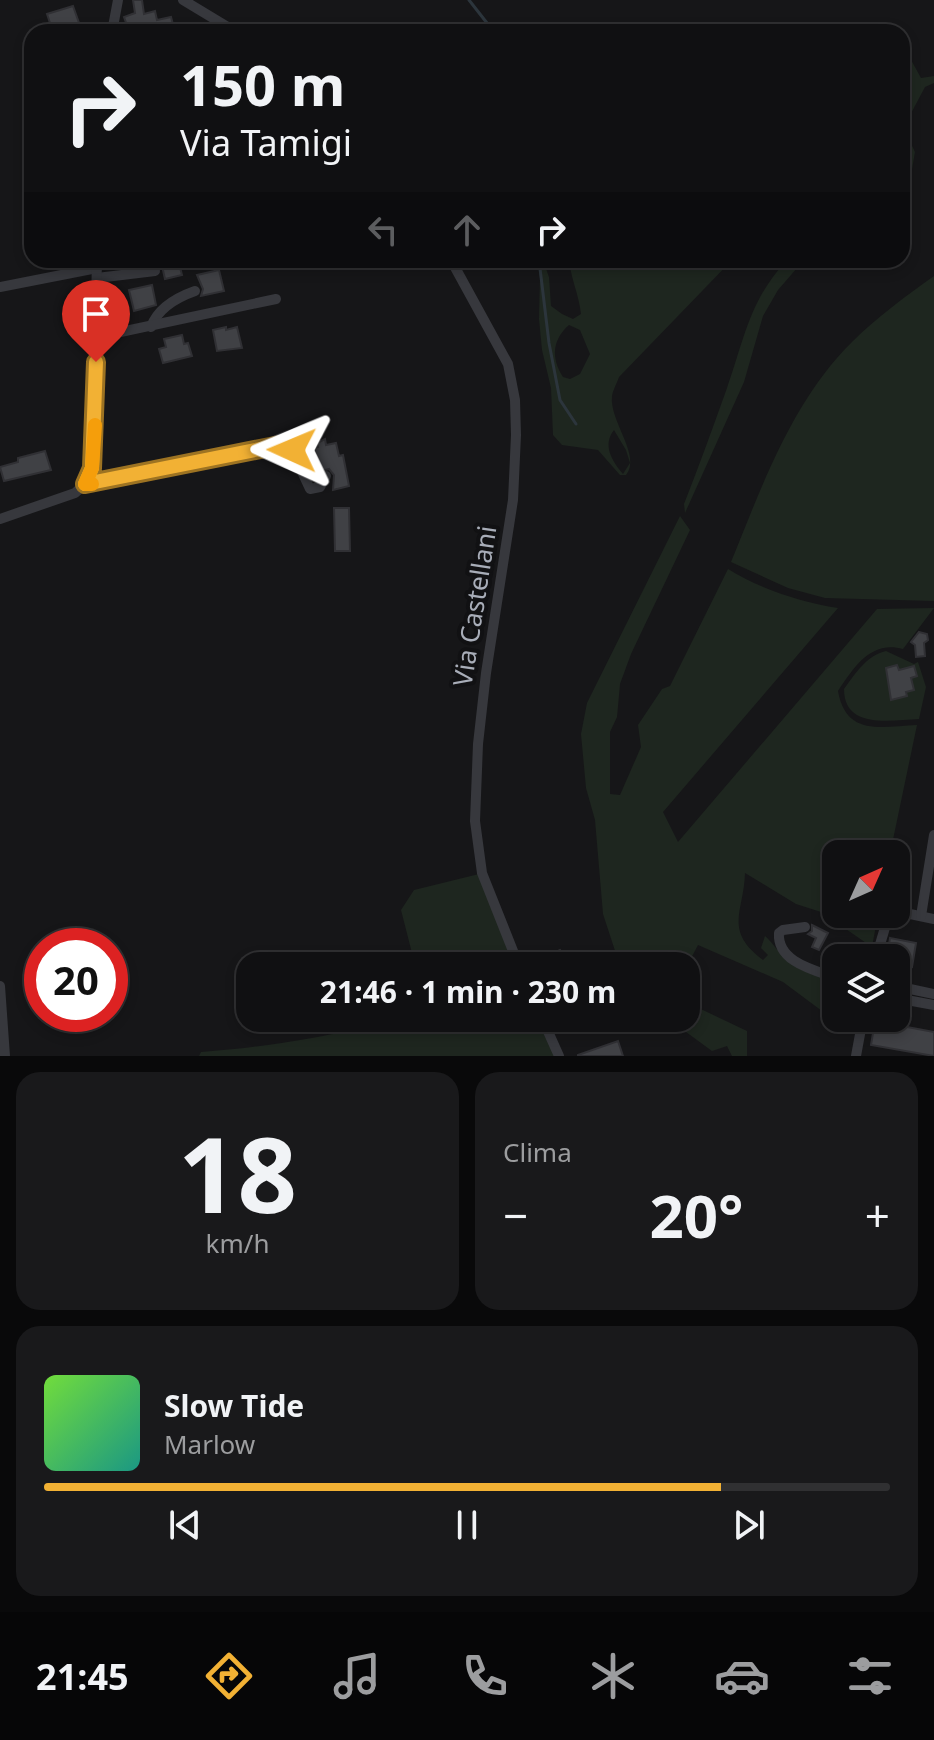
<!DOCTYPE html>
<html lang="it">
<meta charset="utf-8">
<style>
:root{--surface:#101012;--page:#19191b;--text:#f1f3f6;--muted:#9c9d9f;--line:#303032;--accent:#f2b134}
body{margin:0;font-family:"Noto Sans",sans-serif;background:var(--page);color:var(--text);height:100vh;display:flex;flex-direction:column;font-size:30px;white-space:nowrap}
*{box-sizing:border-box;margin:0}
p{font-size:26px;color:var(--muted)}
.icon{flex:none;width:44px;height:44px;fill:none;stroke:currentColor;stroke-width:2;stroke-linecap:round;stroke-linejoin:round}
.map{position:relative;height:1056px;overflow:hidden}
.panel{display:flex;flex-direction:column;gap:16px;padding:16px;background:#09090a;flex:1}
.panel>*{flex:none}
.guide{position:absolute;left:24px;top:24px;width:886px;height:244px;border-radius:24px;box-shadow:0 4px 12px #0003,0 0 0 2px var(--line);background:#101012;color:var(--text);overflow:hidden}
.needle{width:52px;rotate:45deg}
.tools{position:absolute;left:822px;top:840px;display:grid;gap:16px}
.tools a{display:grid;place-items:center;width:88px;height:88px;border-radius:16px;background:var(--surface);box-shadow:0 4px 12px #0003,0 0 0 2px var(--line);font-size:40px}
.speed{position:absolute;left:24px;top:928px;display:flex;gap:16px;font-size:40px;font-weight:700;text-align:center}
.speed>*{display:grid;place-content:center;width:104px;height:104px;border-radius:50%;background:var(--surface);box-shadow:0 4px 12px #0003,0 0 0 2px var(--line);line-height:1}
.speed .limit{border:12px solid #d22;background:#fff;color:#111}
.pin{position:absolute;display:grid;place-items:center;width:68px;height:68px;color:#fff;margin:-82px -34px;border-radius:50% 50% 50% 0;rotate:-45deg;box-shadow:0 0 8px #0007}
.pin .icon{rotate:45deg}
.me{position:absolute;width:88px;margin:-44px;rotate:271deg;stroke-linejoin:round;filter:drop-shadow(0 0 6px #0008)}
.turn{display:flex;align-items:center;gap:28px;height:168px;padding:0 24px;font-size:36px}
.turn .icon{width:104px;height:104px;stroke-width:2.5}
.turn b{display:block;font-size:56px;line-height:68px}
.lanes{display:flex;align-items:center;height:76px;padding:0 24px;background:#0003;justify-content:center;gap:40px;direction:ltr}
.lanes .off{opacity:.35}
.big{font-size:60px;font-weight:700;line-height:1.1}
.panel .widget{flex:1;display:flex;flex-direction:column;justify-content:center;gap:12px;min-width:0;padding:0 28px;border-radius:24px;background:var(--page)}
.panel .dial{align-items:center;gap:0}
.dial b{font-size:104px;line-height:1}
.song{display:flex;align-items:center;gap:24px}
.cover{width:96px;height:96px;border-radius:12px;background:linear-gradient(135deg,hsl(100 70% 55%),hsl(170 70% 35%))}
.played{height:8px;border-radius:4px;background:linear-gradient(90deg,var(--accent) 80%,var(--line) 80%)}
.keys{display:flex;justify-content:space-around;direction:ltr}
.heat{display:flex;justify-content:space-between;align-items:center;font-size:44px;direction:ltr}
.panel .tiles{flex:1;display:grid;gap:16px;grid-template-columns:1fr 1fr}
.widget:last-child{grid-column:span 2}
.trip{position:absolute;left:236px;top:952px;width:464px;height:80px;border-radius:24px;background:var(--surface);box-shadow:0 4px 12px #0003,0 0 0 2px var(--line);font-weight:700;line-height:80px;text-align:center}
.menu{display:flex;height:128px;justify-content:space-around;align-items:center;background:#060607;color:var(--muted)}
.menu .icon{width:56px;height:56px}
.menu .current{color:var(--accent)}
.menu b{font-size:36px;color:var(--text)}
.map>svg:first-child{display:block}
.green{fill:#1e261f;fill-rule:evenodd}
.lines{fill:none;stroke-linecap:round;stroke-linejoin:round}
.stream{stroke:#2c353c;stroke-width:3}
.building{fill:#404145;stroke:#303034;stroke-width:2}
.minor{stroke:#37383d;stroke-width:10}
.route-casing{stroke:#9d7322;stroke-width:20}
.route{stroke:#f2b134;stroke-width:14}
.slow{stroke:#f59e0b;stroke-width:14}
.labels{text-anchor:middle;stroke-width:8;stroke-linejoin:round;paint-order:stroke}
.street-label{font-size:26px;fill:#a8adb8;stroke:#111113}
</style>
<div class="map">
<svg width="934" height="1056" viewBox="0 0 934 1056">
<rect width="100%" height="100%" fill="#161618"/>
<g class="green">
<polygon points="902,55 910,58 921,78 934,76 934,83 925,87 908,119 905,131 915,152 911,175 902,184"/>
<path d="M537,260H543L549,277L551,306L562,314L573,319L581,314C579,295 571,279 569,260H732L619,377C617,383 613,390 612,396C609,421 642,456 626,475H620L598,450L562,445L553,435L551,388L542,350L539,319L540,278ZM569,325L580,330L590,354L580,374L570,379L563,377C551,358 552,340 569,325ZM614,430L626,450L630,463L623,474C612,461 602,445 614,430Z"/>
<path d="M787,260H804L778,290L763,316L744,382L685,513L684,504C699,466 713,427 727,388C745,337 749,301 787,260Z"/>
<path d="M934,276V601L825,598L788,588L731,562C762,486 792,401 852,342C877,317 906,296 934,276Z"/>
<path d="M680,516L690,530L631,654L620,684L617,717L610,732V794L620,795L641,747L638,725L662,689L670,686L728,569C760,589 801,602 838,608L663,812L678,842L877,609L934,608L903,649C871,640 854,667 838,691C846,736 880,727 917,725L890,854H836V914H878L872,947L821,912L796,904L745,873C744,912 723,930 763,960L768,955L761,948L765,936C772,942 776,949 782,955C798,969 817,975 836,982V1002L826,1014L783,982L698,945L686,968L620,966L603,914L595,820L586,788L581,734L587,703Z"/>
<path d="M886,651L914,664L918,662L926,687L919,719C892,720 844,730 844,689C855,674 867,655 886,651Z"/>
<polygon points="479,874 517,966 387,966 413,957 401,910 414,890"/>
<polygon points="686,1002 747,1031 747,1056 732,1056 727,1046 712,1051 667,1018 686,1018"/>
<path d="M366,1018H539L555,1056H199L201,1052C255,1048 311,1040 363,1027Z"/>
</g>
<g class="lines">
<g class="stream">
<polyline points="469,0 487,23 490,32"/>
<polyline points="539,260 549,343 560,400 576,424"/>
</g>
</g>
<g class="building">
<polygon points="133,0 142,0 144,14 155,11 157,20 171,17 175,32 163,32 162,28 134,32 133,26 128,28 124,17 135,13"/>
<polygon points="73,6 79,23 53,32 47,14"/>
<polygon points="179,263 182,275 165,279 162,266"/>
<polygon points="219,270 224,291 201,296 203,289 197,275"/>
<polygon points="152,285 156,305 134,311 129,290"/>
<polygon points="226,327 226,330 237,327 242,348 217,351 213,330"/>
<polygon points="182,335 184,344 188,343 192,356 163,363 159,349 166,347 164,339"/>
<polygon points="325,439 326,445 336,443 339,456 343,455 349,486 333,490 334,475 329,469 312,474 303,454 314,452 313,448 318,447 317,443"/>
<polygon points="45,451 51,470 4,481 0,467 18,462 18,458"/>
<polygon points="334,508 349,508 350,551 335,551"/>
<polygon points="919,632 927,634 928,640 924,643 925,656 916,657 915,645 911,642"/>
<polygon points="897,665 899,670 914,666 917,676 911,678 914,690 906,692 907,696 891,700 886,668"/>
<polygon points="812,925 828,933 819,950 812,947 816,938 808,934 812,931"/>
<polygon points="890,938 916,943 912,967 896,964 896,958 887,958"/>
<polygon points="560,950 566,966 527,966 527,964"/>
<polygon points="565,1018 599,1018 570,1030"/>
<polygon points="875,1021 934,1032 934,1056 871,1045"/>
<polygon points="618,1041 623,1056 578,1056 578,1055"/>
</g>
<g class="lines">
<g class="minor">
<polyline points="183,0 236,32"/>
<polyline points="112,32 118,0"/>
<polyline points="451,260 508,364 515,400 516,435 513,500 486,673 478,744 475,821 482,873 519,966"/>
<polyline points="97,278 155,271"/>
<polyline points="0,287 97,268"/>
<path d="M151,327C158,308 178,297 195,291"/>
<polyline points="97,337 276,299"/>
<polyline points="289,444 310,489 320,487 326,476"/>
<polyline points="85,484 289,444 318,434"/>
<polyline points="0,519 75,493 85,484 92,468 97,260"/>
<polyline points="896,911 934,919"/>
<polyline points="921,916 934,835"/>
<path d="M805,927L783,930L779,933C777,962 814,970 836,978"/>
<polyline points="876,958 889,914"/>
<polyline points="0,986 5,1056"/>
<polyline points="896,986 934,994"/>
<polyline points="896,998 934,1005"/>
<polyline points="542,1018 559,1056"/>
<polyline points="856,1056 863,1018"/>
</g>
</g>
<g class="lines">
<defs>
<polyline id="route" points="96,362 92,468 85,484 275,446 289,444 292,450"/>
</defs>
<use href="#route" class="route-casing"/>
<use href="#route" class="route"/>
<polyline class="slow" points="92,484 85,484 92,468 95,425"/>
</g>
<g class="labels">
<g class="street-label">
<text transform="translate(475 606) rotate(-81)" y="9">Via Castellani</text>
</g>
</g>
</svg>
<div class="tools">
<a><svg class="needle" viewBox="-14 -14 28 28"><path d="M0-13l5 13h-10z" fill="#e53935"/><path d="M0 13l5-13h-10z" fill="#9c9d9f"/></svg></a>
<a><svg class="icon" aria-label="layers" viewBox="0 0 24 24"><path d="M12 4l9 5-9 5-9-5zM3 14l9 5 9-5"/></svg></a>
</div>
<div class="speed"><div class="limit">20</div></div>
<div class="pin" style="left:96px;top:362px;background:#d93025"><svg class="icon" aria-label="arrive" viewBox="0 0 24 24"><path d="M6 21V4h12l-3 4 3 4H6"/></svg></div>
<svg class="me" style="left:292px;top:450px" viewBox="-20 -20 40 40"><path d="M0-17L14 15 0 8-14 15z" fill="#f2b134" stroke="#fff" stroke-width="4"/></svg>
<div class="trip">21:46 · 1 min · 230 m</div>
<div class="guide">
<div class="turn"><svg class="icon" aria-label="right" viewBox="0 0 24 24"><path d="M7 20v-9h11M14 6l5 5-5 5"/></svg><div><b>150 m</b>Via Tamigi</div></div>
<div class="lanes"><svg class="icon off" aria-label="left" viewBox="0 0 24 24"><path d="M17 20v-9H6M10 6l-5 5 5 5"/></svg><svg class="icon off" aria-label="ahead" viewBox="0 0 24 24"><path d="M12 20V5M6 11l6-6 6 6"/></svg><svg class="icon" aria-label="right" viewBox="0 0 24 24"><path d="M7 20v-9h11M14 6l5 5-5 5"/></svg></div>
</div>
</div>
<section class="panel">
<div class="tiles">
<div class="widget dial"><b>18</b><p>km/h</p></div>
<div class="widget"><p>Clima</p>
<div class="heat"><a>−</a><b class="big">20°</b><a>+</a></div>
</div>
<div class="widget">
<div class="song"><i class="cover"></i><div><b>Slow Tide</b><p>Marlow</p></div></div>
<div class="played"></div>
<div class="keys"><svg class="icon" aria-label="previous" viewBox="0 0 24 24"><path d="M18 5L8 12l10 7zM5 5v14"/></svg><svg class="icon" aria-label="pause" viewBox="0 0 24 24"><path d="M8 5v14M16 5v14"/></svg><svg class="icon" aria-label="next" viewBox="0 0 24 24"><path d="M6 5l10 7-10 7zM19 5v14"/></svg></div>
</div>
</div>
</section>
<nav class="menu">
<b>21:45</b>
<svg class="icon current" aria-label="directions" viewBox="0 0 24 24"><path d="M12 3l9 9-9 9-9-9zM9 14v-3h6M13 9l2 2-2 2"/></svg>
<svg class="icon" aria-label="music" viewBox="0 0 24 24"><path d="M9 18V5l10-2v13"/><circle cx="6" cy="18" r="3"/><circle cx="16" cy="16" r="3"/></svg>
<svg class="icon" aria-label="phone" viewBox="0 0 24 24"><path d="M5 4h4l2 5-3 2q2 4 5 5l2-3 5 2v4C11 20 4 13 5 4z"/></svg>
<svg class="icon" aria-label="climate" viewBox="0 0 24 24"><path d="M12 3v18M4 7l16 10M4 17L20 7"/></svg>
<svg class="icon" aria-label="car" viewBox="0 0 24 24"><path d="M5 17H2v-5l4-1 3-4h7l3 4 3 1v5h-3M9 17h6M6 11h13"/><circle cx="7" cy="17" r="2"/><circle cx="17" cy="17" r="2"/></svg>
<svg class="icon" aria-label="filters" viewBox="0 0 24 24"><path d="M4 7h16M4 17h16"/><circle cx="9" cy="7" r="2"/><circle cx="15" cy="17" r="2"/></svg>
</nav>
